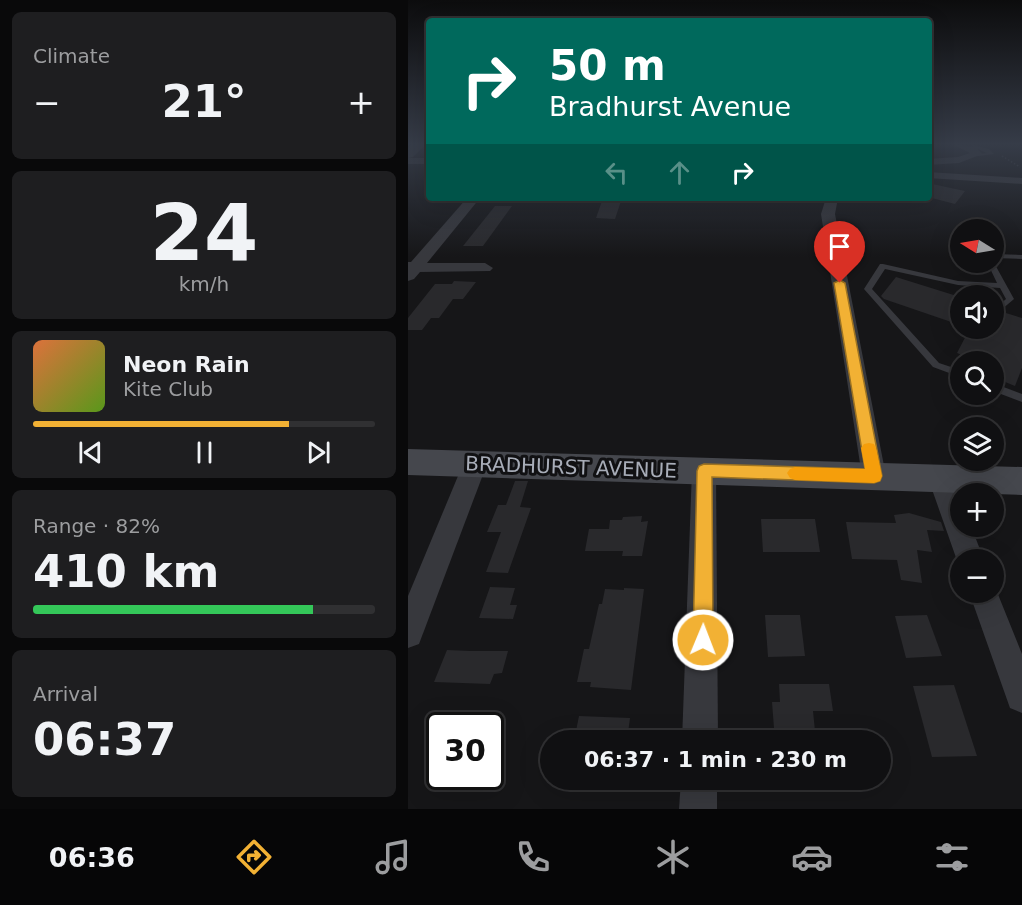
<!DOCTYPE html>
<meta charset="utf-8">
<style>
:root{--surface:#101012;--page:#1e1e20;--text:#f1f3f6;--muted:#9c9d9f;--line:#303032;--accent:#f2b134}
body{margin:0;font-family:"DejaVu Sans",sans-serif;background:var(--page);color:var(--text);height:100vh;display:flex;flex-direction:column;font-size:22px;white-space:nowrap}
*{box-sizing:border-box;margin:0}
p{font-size:20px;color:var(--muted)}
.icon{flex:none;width:33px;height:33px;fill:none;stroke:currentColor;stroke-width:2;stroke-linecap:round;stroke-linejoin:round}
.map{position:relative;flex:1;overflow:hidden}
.drawer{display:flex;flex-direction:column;gap:12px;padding:12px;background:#09090a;width:408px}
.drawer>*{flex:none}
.banner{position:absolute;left:18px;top:18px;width:506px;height:183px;border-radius:6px;box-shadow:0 6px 24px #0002,0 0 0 2px var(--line);background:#00695c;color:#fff;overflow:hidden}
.needle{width:39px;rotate:281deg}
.buttons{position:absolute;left:542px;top:219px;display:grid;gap:12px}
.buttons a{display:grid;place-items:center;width:54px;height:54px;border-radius:50%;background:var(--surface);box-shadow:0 6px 24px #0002,0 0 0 2px var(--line);font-size:30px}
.speed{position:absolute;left:18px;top:712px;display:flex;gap:12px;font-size:30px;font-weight:700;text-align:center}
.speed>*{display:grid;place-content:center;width:78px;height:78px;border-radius:50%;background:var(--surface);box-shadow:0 6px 24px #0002,0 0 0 2px var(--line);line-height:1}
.speed .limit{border:3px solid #111;border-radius:9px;background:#fff;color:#111}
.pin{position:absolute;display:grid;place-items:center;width:51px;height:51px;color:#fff;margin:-62px -26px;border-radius:50% 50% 50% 0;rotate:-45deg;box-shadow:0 0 6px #0007}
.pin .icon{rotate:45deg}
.me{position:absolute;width:66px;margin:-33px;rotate:1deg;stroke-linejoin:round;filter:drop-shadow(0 0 4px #0008)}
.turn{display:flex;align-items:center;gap:21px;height:126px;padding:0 24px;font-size:27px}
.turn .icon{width:78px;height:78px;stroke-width:2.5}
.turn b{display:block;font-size:42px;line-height:51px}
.lanes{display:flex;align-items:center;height:57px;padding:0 24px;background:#0003;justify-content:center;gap:30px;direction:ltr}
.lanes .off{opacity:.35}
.big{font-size:45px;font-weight:800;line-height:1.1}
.drawer .card{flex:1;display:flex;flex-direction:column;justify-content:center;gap:9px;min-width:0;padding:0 21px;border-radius:9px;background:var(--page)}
.drawer .dial{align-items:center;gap:0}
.dial b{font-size:78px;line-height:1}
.song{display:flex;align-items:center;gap:18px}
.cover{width:72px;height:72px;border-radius:9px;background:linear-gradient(135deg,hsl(20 70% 55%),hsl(90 70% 35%))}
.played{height:6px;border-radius:3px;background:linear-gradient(90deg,var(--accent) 75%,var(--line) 75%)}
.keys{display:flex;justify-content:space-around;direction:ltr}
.heat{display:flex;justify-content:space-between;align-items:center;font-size:33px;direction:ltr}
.charge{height:9px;border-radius:4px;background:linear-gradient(90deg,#34c759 82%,var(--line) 0)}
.trip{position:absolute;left:132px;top:730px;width:351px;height:60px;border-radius:30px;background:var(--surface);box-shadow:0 6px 24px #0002,0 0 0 2px var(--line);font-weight:800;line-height:60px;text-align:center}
.tabs{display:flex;height:96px;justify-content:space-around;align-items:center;background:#060607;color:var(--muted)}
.tabs .icon{width:42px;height:42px}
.tabs .on{color:var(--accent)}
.tabs b{font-size:27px;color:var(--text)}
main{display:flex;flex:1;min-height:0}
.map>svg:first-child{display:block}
.building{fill:#29292c}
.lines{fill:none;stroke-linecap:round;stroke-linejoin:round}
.path{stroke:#3d3f44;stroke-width:1.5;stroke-dasharray:1.5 2;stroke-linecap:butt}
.service{fill:#37383d;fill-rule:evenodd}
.minor{fill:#37383d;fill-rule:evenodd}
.tertiary{fill:#37383d;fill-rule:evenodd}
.secondary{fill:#45474d;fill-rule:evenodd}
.route{fill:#f2b134;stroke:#9d7322;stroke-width:1.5}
.slow{fill:#f59e0b}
.labels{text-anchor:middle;stroke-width:6;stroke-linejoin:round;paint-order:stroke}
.street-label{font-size:20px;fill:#a8adb8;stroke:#111113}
</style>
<main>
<section class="drawer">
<div class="card"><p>Climate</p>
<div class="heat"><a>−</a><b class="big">21°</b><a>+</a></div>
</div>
<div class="card dial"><b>24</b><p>km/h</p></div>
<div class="card">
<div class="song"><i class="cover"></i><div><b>Neon Rain</b><p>Kite Club</p></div></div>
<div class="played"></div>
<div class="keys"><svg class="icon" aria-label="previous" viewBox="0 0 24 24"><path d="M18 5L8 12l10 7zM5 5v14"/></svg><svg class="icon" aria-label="pause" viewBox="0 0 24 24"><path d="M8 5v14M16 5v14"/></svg><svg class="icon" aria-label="next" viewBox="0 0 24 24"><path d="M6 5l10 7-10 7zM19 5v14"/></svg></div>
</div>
<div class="card"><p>Range · 82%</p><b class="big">410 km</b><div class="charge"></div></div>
<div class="card"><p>Arrival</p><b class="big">06:37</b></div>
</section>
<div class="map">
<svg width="614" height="809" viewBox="0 0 614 809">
<rect width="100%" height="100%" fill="#161618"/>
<g class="building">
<polygon points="520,183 538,187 557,191 547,204 520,197"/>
<polygon points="195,198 214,198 207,219 188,218"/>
<polygon points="87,206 104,206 75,246 55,246"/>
<polygon points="488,277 552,297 552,325 476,299 473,296"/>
<polygon points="46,281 68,282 55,299 45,299 31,318 23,318 14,330 0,330 0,318 27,284 44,284"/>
<polygon points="585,309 614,318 614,368 607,386 585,377 585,362 572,362 549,353 562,328 585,328"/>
<polygon points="107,481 120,481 112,507 123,508 100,573 78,572 93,532 79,532 90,505 98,505"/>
<polygon points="501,513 533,522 536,531 519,530 524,552 509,550 514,583 493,580 489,560 444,559 438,522 488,523 486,515"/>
<polygon points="234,516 233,522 240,521 234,556 214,556 215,551 177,551 181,529 201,529 202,520 214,520 215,517"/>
<polygon points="353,519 407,519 412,552 355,552"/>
<polygon points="82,587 107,588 102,605 109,605 105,619 71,618"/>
<polygon points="216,588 236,589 223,690 182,687 183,682 169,682 176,649 181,649 191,604 194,604 197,589 216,590"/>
<polygon points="357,615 392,615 397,656 360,657"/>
<polygon points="519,615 534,656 498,658 487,616"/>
<polygon points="39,650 62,651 100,651 94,673 86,674 82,684 26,682"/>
<polygon points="371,684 421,684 425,711 405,711 408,741 367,741 364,702 372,702"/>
<polygon points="546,685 569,756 524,757 505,686"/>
<polygon points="171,716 222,718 219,741 166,741"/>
</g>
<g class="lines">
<polyline class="path" points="594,156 612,167"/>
<g class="service">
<polygon points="565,145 581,149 586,154 562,157 562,155 579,153 565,147"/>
<polygon points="585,254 614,255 614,259 585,258"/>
<polygon points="585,261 606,299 593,310 589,307 598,299 592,288 550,285 477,269 464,289 531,363 552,370 552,377 525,367 456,289 472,264 475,264 550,281 589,283 579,262 585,262"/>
<polygon points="585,383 614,394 614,402 585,391"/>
</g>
<g class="minor">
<polygon points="544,144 568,147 574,154 551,163 520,165 520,159 550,157 562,153"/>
<rect x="0" y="158" width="21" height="6"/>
<polygon points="520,172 614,178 614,184 520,178"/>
<polygon points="59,198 72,198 19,263 77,263 85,268 82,271 12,272 6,279 0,281 0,262 3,262"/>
<polygon points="418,198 430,198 427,214 478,476 474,483 466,486 458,483 454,476 413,214"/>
<polygon points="67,455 75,457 79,464 11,644 0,648 0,596 55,464 59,457"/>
<polygon points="296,460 304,463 308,470 310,741 274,741 284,470 288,463"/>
<polygon points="532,468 541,471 552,499 552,526 563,526 576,560 552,560 552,569 520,478 523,471"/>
<polygon points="585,582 614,654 614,713 602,708 561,592 585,592"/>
<polygon points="273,780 309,780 309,809 271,809"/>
</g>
<polygon class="tertiary" points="4,144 18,144 5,157 0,158 0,148"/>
<polygon class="secondary" points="0,449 614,467 614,495 0,475"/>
</g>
<linearGradient id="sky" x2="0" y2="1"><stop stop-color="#0c0c0d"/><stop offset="0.56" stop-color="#363c48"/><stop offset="1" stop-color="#363c48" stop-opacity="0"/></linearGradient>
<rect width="614" height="257" fill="url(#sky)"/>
<polygon class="route" points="432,280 437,283 474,476 472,481 466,483 304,477 305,640 302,647 295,650 288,647 285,640 289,471 291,466 296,464 457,469 426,283"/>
<polygon class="slow" points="461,443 466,444 468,448 474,476 472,481 466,483 387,480 382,478 379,473 382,469 387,467 457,469 453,448 456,444"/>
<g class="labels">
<g class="street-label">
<text transform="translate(163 467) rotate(2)" y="7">BRADHURST AVENUE</text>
</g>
</g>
</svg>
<div class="buttons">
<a><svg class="needle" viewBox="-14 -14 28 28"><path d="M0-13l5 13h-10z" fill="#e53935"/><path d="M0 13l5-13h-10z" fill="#9c9d9f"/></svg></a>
<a><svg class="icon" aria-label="sound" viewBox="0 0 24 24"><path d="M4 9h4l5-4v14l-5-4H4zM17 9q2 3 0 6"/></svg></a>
<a><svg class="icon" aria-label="search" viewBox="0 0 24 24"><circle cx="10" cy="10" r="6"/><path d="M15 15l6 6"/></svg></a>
<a><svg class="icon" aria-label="layers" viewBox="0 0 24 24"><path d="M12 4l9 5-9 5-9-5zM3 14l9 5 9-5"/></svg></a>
<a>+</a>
<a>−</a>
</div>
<div class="speed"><div class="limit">30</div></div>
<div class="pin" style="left:432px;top:283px;background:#d93025"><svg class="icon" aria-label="arrive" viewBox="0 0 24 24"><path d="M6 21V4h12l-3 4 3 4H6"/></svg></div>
<svg class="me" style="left:295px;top:640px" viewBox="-20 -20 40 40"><circle r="17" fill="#f2b134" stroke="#fff" stroke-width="3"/><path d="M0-11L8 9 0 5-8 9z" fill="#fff"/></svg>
<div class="trip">06:37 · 1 min · 230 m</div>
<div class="banner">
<div class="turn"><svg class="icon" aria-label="right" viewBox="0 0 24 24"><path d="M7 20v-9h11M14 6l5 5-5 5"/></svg><div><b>50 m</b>Bradhurst Avenue</div></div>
<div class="lanes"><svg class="icon off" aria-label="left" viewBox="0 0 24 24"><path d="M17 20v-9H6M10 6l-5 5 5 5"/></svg><svg class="icon off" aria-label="ahead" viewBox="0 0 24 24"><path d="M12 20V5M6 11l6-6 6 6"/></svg><svg class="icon" aria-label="right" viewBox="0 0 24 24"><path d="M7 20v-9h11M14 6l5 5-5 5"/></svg></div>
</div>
</div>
</main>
<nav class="tabs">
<b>06:36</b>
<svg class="icon on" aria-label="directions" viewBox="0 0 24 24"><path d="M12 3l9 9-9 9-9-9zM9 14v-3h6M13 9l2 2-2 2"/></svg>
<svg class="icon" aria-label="music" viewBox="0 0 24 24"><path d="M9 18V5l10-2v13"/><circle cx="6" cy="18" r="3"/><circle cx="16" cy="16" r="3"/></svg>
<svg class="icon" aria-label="phone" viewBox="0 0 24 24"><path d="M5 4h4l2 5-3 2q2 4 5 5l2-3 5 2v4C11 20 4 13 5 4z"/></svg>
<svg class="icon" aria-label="climate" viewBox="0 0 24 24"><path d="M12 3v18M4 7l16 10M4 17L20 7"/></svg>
<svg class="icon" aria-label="car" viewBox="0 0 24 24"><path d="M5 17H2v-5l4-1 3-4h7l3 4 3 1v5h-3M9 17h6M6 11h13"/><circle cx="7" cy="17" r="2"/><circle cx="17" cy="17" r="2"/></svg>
<svg class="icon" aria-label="filters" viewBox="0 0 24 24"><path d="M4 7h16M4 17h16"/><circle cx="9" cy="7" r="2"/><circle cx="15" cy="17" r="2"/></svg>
</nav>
